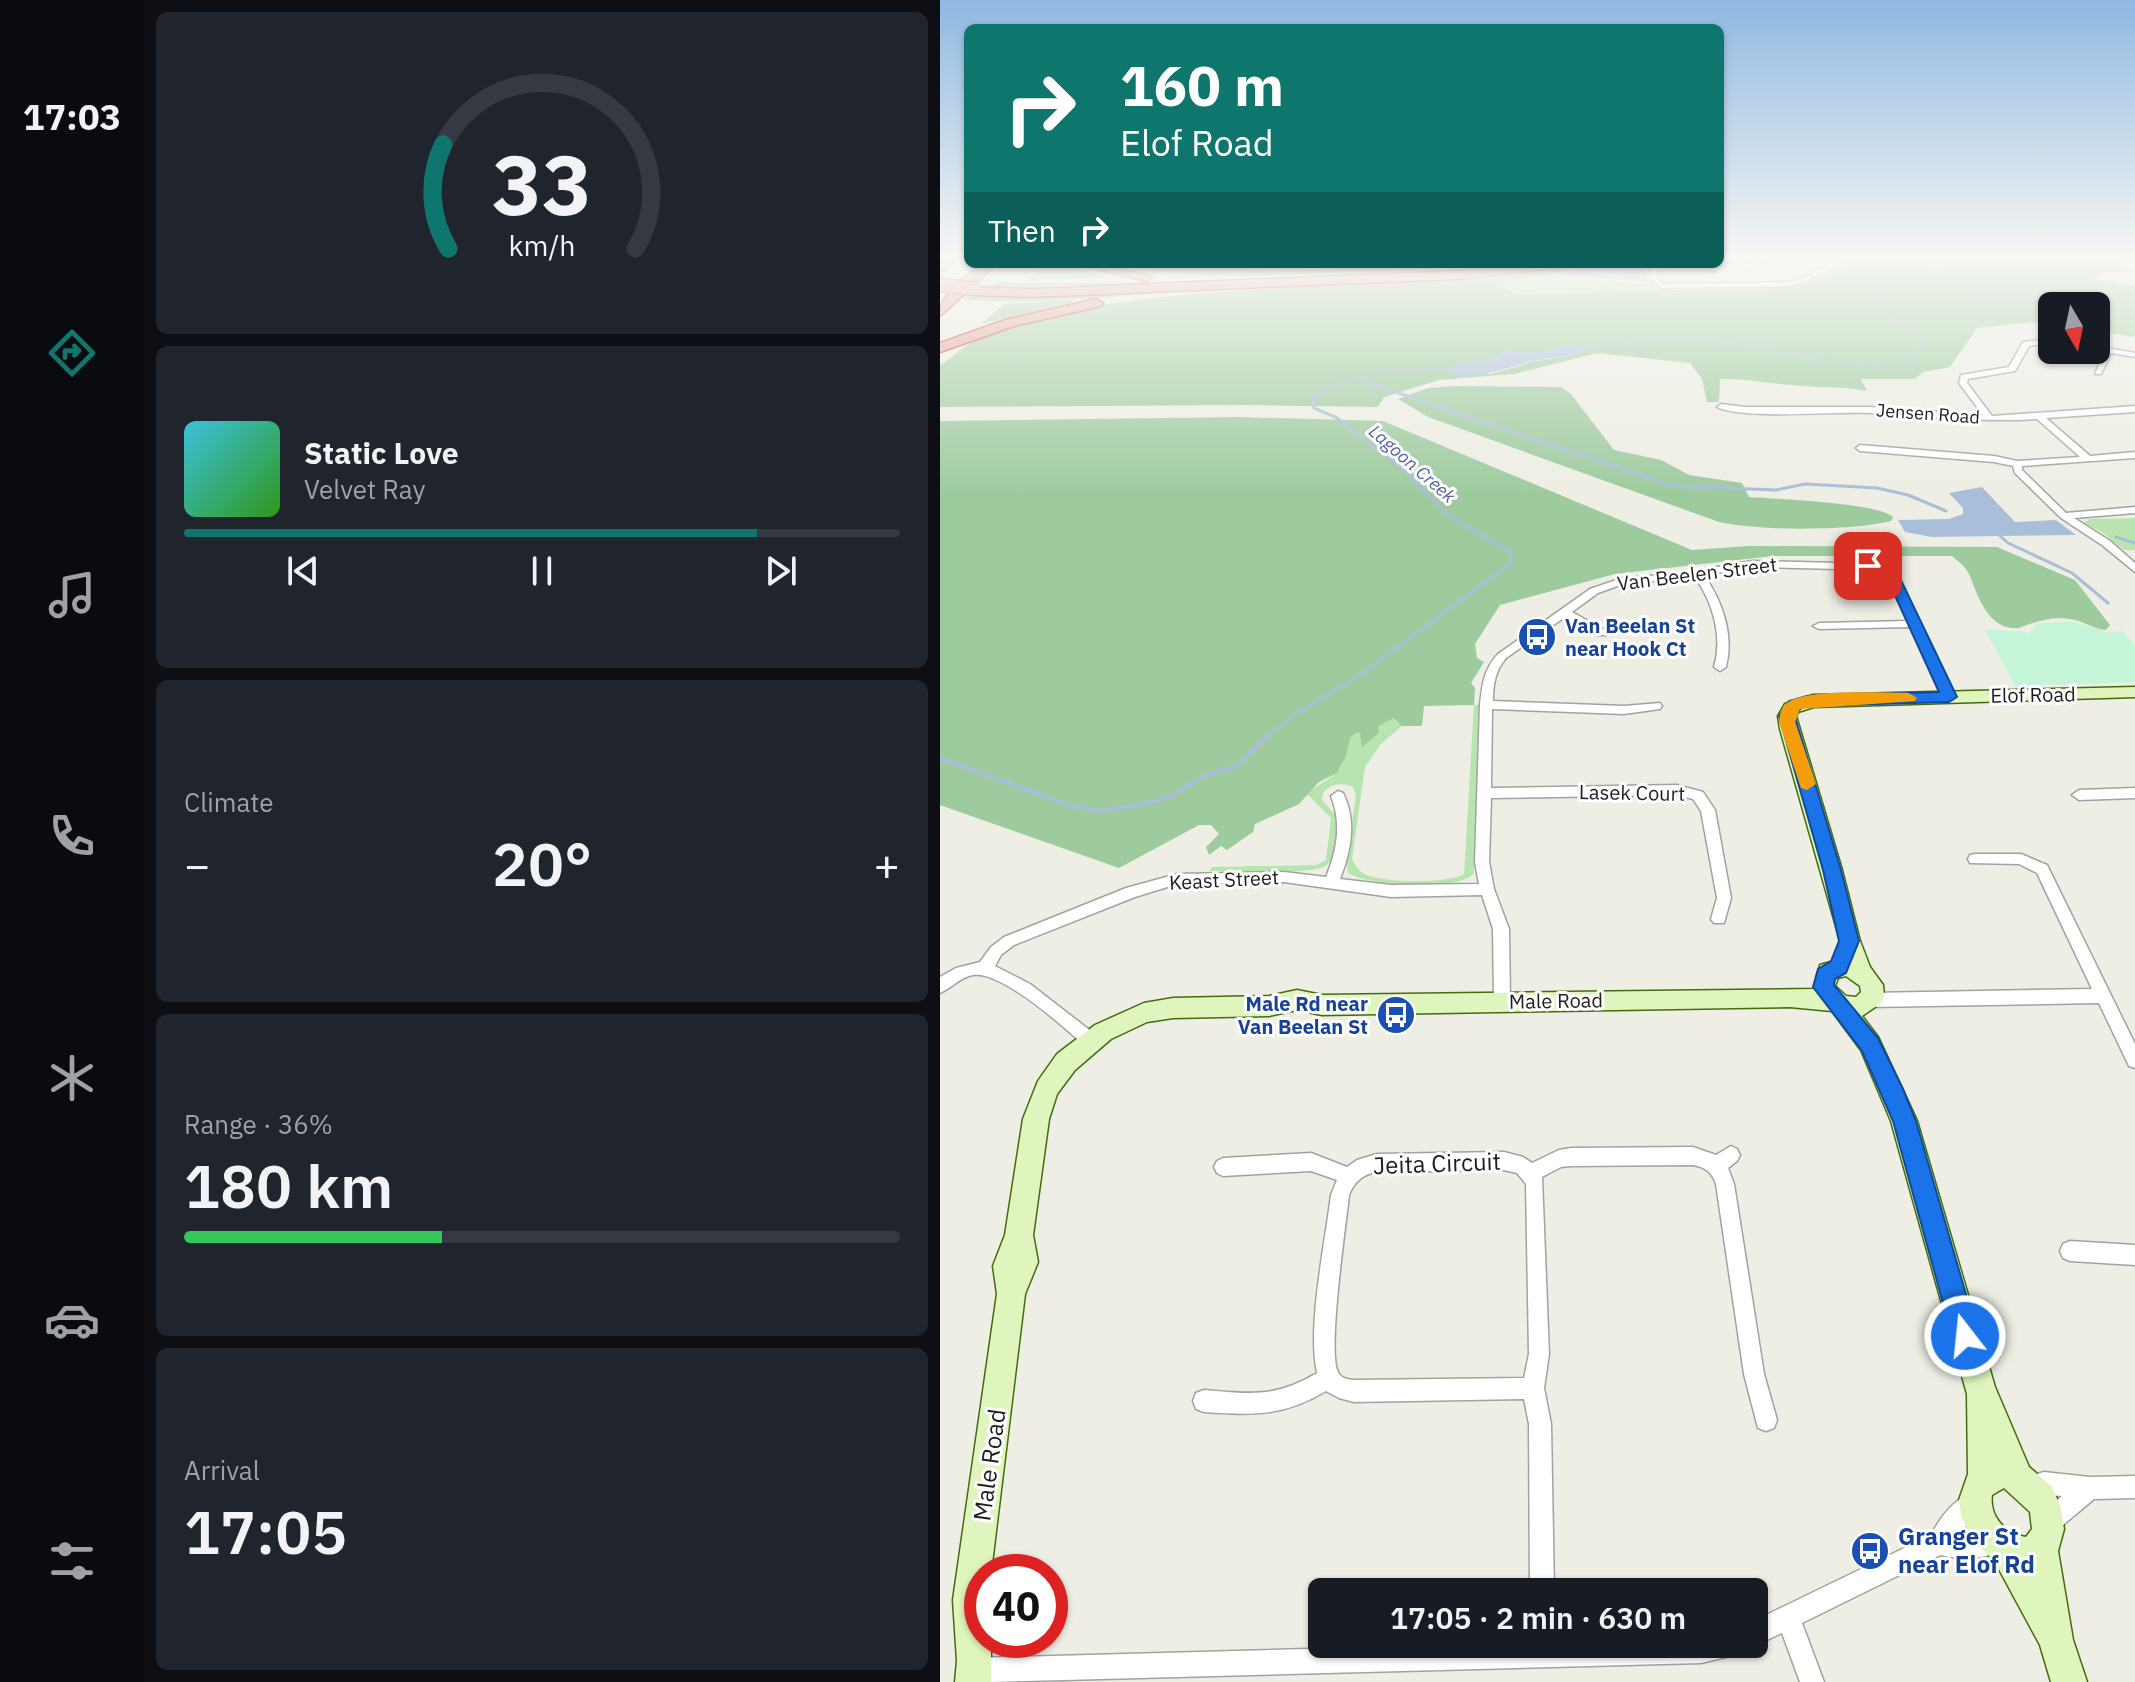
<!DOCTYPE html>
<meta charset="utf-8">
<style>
:root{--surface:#171b24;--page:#20242c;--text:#f1f3f6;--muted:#9ea1a6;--line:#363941;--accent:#0f766e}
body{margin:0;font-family:"IBM Plex Sans",sans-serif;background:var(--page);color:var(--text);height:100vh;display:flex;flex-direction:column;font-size:30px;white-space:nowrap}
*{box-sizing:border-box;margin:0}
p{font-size:26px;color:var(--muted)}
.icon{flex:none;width:44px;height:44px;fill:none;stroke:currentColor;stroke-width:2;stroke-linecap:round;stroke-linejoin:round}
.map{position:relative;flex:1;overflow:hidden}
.side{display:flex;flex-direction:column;gap:12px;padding:12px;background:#0d0f14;width:796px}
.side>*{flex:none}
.guide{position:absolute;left:24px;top:24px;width:760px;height:244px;border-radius:12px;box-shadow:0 2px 6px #0004;background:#0f766e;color:#fff;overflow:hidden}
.needle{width:52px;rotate:171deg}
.buttons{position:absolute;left:1098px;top:292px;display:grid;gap:16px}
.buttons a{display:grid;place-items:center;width:72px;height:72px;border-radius:12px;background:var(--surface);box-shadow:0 2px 6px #0004;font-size:40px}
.speed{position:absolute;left:24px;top:1554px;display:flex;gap:16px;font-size:40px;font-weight:700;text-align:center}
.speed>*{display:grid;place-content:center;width:104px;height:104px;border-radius:50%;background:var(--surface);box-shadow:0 2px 6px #0004;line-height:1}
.speed .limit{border:12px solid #d22;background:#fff;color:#111}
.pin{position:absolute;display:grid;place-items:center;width:68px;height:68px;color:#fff;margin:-34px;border-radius:16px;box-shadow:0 4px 12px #0006}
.me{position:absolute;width:88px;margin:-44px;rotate:344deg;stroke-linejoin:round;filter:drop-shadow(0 0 6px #0008)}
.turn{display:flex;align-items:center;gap:28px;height:168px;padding:0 24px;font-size:36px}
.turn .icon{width:104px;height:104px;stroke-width:2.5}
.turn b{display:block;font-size:56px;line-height:68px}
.then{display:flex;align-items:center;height:76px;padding:0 24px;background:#0003;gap:16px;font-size:30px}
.big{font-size:60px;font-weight:600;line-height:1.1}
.side .tile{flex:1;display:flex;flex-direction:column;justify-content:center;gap:12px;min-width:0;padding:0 28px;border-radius:12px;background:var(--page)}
.side .dial{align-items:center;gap:0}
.dial svg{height:208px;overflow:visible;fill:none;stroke:var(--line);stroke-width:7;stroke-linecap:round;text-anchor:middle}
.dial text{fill:var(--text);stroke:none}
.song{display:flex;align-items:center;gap:24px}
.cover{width:96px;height:96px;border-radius:12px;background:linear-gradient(135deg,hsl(190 70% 55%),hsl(110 70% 35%))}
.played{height:8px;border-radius:4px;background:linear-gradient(90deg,var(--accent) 80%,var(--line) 80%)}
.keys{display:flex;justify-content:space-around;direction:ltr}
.heat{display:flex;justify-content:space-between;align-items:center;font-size:44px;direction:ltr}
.charge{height:12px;border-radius:6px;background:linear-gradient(90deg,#34c759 36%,var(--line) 0)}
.trip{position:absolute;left:368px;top:1578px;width:460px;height:80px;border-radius:12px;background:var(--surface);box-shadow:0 2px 6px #0004;font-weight:600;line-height:80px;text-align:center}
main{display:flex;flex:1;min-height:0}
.dock{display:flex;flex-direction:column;width:144px;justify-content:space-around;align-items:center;background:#090b0e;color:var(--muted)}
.dock .icon{width:56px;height:56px}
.dock .on{color:var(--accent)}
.dock b{font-size:36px;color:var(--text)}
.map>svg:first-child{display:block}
.grass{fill:#b8e5af}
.forest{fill:#9dcb9e;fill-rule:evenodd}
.park{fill:#c5f5d9}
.water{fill:#a9bed9}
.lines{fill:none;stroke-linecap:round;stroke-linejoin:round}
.stream-far2{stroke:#a9bed9;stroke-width:2}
.stream-far1{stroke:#a9bed9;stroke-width:3}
.stream{stroke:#a9bed9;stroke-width:4}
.street-casing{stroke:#a2a2a2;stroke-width:3}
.secondary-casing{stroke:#436d0d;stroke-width:3}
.highway-casing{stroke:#cd3234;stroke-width:3}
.street{fill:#fff;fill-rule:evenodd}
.secondary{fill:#dff5bd;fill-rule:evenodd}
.highway{fill:#e09d92;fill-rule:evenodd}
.highway-bridge-casing{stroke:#cd3234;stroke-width:15;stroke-linecap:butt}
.highway-bridge{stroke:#e09d92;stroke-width:13}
.route{fill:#1a73e8;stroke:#114b97;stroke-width:2}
.slow{fill:#f59e0b}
.labels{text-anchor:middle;stroke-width:6;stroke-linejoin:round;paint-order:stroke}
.far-street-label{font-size:18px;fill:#1e1e1e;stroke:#fff}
.far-water-label{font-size:18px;font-style:italic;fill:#5260a7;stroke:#fff}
.street-label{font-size:20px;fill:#1e1e1e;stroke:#fff}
.transit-label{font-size:20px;font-weight:bold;fill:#164399;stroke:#fff;text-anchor:start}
.near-street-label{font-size:24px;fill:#1e1e1e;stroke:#fff}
.near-transit-label{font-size:24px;font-weight:bold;fill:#164399;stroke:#fff;text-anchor:start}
</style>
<main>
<nav class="dock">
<b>17:03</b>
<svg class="icon on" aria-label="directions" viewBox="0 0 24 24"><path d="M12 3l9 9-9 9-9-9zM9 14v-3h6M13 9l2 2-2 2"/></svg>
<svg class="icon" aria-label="music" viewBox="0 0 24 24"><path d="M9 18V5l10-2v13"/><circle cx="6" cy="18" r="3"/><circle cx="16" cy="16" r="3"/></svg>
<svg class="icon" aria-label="phone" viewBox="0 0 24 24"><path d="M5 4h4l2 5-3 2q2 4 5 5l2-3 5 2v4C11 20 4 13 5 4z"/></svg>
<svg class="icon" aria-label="climate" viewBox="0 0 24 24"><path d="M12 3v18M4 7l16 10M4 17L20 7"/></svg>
<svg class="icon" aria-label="car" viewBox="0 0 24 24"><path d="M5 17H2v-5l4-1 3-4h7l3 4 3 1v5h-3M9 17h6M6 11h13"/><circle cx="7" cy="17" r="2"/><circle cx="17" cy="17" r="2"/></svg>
<svg class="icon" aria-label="filters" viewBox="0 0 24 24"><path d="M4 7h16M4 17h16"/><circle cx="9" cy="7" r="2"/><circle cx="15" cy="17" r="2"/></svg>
</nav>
<section class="side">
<div class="tile dial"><svg viewBox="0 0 100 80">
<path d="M14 69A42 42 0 1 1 86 69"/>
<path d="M14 69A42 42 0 0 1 12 29" stroke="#0f766e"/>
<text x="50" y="56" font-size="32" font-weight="700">33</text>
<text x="50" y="72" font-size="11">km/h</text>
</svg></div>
<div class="tile">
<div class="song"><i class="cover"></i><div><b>Static Love</b><p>Velvet Ray</p></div></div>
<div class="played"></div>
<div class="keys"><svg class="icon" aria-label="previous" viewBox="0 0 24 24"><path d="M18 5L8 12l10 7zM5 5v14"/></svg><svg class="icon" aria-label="pause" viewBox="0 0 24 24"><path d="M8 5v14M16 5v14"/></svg><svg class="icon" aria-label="next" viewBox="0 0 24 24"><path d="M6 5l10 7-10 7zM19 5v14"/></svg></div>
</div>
<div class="tile"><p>Climate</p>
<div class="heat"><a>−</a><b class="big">20°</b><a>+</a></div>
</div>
<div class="tile"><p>Range · 36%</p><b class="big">180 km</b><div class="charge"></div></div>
<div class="tile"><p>Arrival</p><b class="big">17:05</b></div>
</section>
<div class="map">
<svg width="1195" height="1682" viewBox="0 0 1195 1682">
<rect width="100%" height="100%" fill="#eeeee5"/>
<g class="grass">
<polygon points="610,276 709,284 723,290 714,293 579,294 551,283"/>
<polygon points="1195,518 1195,550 1184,550 1162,532 1144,523 1150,519"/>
<path d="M534,705H539L534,873C520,892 428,886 408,873L406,860L416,796L413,787C402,782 390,784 383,793L382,800C398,819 401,815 396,843C395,851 394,859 387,865C371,876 292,871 269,871L272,867L376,865L386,860L391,818L367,794C376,785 390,780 398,771C407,761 404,743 413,735C419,730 445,723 455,717L462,726L441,744L425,767L412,859C415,865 418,870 424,874C442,883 507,884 524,874Z"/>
</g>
<g class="forest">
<path d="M917,257H1176L1191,272H1165L1154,279L1195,286V337L1156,331V306H1112V325L1093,322L1037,328L1010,367L983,372L975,379H921L927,391C905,386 885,388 863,386C835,385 808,378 780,379L779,402H767L762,379L750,363L657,353L574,374L499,380L444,397L438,407L305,405L0,407V365C13,358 21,347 34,341C159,286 341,291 477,282C542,277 606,264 670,264L553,284L579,294L838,288L875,280ZM614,348L630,356L595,361L551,374L504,371L522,362L550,360L566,351H610Z"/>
<polygon points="108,264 123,264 169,278 87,280"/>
<path d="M174,264L272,268L298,264L296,268L328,271L569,264C516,270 463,270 410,272C331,276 252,282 174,264Z"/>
<polygon points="58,281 79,283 217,283 50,287"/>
<path d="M237,289C219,297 41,306 23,298L37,294Z"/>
<polygon points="132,300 130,303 41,324 64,304"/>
<path d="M517,386L621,387L631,394L674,450L721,460L749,475L802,483L809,497C834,499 939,503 953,517L951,521C910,531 820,531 779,522L488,417L458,399L488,388Z"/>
<path d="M299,417L443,421L752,550L809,546L1057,547L1135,580L1170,625L1166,630C1154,629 1147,623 1135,620C1115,615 1096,621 1079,628C1049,631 1038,597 1030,576C1027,568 1019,562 1012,556H833L675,574L560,605L535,644L537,658L544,662L531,683L535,688L534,705L484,706L482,726H462L454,718L438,726L439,733L422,747L420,733H416L410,738L406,756L397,773L379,782L359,804L315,824L313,832L287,850L281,846L269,855L266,847L279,834L271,825H259L179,868L0,805V421Z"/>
</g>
<polygon class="park" points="1134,622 1166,632 1182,631 1195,645 1195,682 1075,686 1045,630 1084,631 1087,635 1098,623"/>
<g class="water">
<polygon points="670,264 695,264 704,268 709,282 617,275"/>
<path d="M619,345H635L643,352C627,358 611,357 594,361C565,367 532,384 503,370L522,362L550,360L566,351H610Z"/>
<polygon points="1042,487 1075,522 1116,520 1136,535 992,537 965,532 958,520 1009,519 1023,514 1023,508 1009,493"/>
</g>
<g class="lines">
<g class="stream-far2">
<polyline points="1156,309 1195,316"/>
<path d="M635,349C680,341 724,336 769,339C820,342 924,381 969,356C974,354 979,348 983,344L969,329L935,307C929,266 996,272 1023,274L1029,288L1080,301L1134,306"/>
<polyline points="415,378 431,384"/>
<polyline points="396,384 439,372 512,367"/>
</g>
<g class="stream-far1">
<polyline points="426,382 733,486 836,490 865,484 937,488 968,495 1006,511"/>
<polyline points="1059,535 1068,543 1132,573 1168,603"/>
<polyline points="1176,537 1195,543"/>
<polyline points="325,738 357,713 417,677 572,562 570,552 507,514 466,472 397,418 374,408 372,399 400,382"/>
</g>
<polyline class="stream" points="0,758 131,806 161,811 209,803 233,795 264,776 296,766 328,736"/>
<defs>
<g id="street">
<polygon points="822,257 832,257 806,268 757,264 805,264"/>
<polygon points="901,257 909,257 871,279 849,286 722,288 714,283 709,271 723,264 731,264 716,272 719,281 723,284 849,282 867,277"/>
<path d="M1112,339V343L1089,346L1075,371L1028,379L1027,383L1052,416L1195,406V412L1106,418L1150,456L1195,452V458L1082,466V470L1126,513L1195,507V513L1134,518L1170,541L1195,563V572L1162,545L1121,518L1075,473L1073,466L1054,462L920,451L916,448L920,445L1054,456L1077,461L1140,457L1097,419C1042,423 986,415 931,413C897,411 802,420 777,407L781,404L804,407H929L1043,415L1019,383L1021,375L1069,367L1083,342Z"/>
<polygon points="1156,346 1195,353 1195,357 1171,353 1161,374 1155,374 1164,352 1155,350"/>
<path d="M812,561L939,564L957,574L1015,697L1013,700H1005L1003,697L971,627L879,629L873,626L879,623L968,621L949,578L937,570L812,567L764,575C783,602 794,635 786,667L780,671L774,667C783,636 773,603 755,577L683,584L658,593L632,612L666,631V635H658L625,617L566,658C555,671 553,685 553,701L684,706L720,703L722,706L720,709L684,714L552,709L551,788L737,785L763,792L775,810L791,898L784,923H774L771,919L777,898L761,811L753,799L737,795L551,798L549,862L554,889L569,929L570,1002L568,1007L562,1009L556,1007L554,1002L553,929L542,895L451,897L344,882L237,884L195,897L74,945L61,955L55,966L90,984L156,1035L158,1040L156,1045L150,1047L144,1045C123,1026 61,971 33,975C20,977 12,988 0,993V977L16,968L40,962L51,947L64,937L186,888L237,874L344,872L386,877C397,850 402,824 391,796L398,791L403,793C417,821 411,851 400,879L451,885L539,884L535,862L540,705C542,685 544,669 558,654L650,589L682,578L737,574Z"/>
<polygon points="1195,788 1195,798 1139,800 1132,795 1139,790"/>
<polygon points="1035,854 1081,854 1107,865 1195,1044 1195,1068 1189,1066 1159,1003 930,1007 924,1005 922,1000 924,995 930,993 1152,989 1097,873 1079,864 1030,863 1028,859 1030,855"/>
<path d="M791,1146L797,1149L800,1155L797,1161L788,1168L794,1184L824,1374L837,1420L834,1428L826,1431L818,1428L804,1374L776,1184C772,1172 765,1167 753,1165L631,1166L621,1167L602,1177L609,1354L604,1388L611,1424L614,1592H590L589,1424L584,1399L414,1402L399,1398L386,1391C343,1417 312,1415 264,1412L256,1409L253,1401L256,1393L264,1390C311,1394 335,1398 377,1373C367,1326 385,1244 391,1195L397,1180L371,1171L283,1176L277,1173L274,1167L277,1161L283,1158L371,1153L407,1167L417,1160L437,1154L564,1152L583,1157L592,1163L619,1150L631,1148L753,1147L776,1155ZM564,1170L577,1173L586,1184L589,1354L584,1378L414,1380C408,1379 401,1379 398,1372C387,1351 406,1225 409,1195C414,1182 423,1174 437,1172Z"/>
<polygon points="1130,1241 1195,1245 1195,1265 1130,1261 1123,1258 1120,1251 1123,1244"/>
<path d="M1104,1472L1150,1477L1195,1476V1498L1154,1499L1117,1530L1109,1533L1101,1530L1098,1522L1101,1514L1122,1496C1110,1495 1093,1498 1083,1494L1080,1486L1083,1478Z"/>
<path d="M1035,1491L1043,1494L1046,1502L1043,1510L1016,1536L1055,1531L1063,1535L1067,1543L1063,1551C1043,1559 1020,1560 1000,1555L862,1623L884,1682H860L842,1633L814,1646L809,1644H814V1621L991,1535C1001,1516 1014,1499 1035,1491Z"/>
<polygon points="558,1644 806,1644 803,1653 761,1663 50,1682 34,1682 26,1679 23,1670 26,1661 35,1658"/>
</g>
<path id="secondary" d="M1195,687V697L874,707L858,712L856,716L902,870L920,941L930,967L943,985L944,996L941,1003L922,1016L938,1037L977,1121L1055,1387L1089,1467L1112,1487L1121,1508L1124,1529L1118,1551L1133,1640L1147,1682H1111L1100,1645L1054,1560L1034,1542L1021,1516L1019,1500L1028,1474L1027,1394L951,1121L921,1050L892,1011L850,1007L382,1015L357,1010L329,1016L233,1018L207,1022L171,1039L135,1070L117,1094L109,1119L93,1235L98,1262L85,1294L51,1572H42V1640H51V1682H15L17,1661L13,1600L57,1294L53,1266L65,1235L83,1119L98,1081L117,1054L155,1025L204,1003L233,998L329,996L357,990L382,995L874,989L880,965L905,958L840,729L838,716L845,704L873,695ZM906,976L920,986L921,992L916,997L906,996L895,986L898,978ZM1064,1488L1090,1512L1092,1529L1086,1537C1065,1534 1049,1516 1052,1495Z"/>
<g id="highway">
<polygon points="5,257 19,257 0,272 0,262"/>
<path d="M43,264H57L0,316C0,291 26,278 43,264Z"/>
<polygon points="137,264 161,264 212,277 206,281"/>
<polygon points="582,264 620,264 614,268 518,279 92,297 33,295 27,291 33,287 92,289 518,271"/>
<polygon points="156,299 163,303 161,306 74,326 0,352 0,343 65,320"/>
</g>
</defs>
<use href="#street" class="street-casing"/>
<use href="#secondary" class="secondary-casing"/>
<use href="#highway" class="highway-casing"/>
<use href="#street" class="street"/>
<use href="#secondary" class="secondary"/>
<use href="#highway" class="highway"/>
<defs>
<polyline id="highway-bridge" points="0,285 35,289"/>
</defs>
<use href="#highway-bridge" class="highway-bridge-casing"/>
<use href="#highway-bridge" class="highway-bridge"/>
</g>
<linearGradient id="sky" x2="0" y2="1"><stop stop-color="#8fb8e2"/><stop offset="0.52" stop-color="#f7f7f3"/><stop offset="1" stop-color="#f7f7f3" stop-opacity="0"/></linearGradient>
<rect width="1195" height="493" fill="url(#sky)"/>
<polygon class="route" points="928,562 952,568 959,576 1017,697 1009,702 868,706 861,708 855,717 901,870 919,941 906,973 895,979 894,985 938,1038 963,1089 976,1121 1038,1336 1035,1346 1025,1349 1016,1346 1012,1336 953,1121 922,1051 873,987 878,969 891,961 899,941 883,870 839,716 849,701 867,696 999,692 947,578 942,574 923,569 923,563"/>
<path class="slow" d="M969,693L977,698L975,701L860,709L855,722L876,784L867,790L861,788L839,722C840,713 842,705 850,701C873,689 942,693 969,693Z"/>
<defs>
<symbol id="bus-disc" viewBox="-11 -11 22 22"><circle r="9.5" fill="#1a4fb4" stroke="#fff"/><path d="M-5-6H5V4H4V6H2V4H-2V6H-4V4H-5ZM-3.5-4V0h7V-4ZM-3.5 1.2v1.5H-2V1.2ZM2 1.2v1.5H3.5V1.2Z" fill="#fff"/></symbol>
</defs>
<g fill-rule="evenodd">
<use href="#bus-disc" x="575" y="615" width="44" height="44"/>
<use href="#bus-disc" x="434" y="993" width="44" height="44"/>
<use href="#bus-disc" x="908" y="1529" width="44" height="44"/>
</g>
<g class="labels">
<g class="far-street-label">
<text transform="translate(988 414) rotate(4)" y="6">Jensen Road</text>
</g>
<g class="far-water-label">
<text transform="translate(472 464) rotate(41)" y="6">Lagoon Creek</text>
</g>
<g class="street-label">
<text transform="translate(757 574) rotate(-7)" y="7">Van Beelen Street</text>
<text transform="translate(1093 695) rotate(-1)" y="7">Elof Road</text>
<text transform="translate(692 793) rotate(1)" y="7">Lasek Court</text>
<text transform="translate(284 880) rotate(-3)" y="7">Keast Street</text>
<text transform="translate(616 1001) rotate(-1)" y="7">Male Road</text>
</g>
<g class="transit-label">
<text x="625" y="633">Van Beelan St<tspan x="625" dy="23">near Hook Ct</tspan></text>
<text x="428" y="1011" text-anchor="end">Male Rd near<tspan x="428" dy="23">Van Beelan St</tspan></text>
</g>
<g class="near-street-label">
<text transform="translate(497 1164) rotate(-2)" y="8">Jeita Circuit</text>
<text transform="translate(50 1465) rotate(-82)" y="8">Male Road</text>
</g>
<g class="near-transit-label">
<text x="958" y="1545">Granger St<tspan x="958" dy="28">near Elof Rd</tspan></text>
</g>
</g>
</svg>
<div class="buttons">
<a><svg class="needle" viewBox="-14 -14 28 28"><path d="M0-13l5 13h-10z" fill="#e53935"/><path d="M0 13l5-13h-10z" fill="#9ea1a6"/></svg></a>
</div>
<div class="speed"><div class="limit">40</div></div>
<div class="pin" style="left:928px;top:566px;background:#d93025"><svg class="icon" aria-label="arrive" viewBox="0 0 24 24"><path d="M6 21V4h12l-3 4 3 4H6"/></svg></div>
<svg class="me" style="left:1025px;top:1336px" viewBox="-20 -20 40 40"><circle r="17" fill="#1a73e8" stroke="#fff" stroke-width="3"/><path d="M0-11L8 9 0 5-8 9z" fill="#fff"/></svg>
<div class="trip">17:05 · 2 min · 630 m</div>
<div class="guide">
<div class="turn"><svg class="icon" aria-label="right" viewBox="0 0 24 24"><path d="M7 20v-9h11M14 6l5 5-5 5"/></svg><div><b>160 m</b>Elof Road</div></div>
<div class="then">Then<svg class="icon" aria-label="right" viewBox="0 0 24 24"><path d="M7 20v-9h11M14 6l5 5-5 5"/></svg></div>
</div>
</div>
</main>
